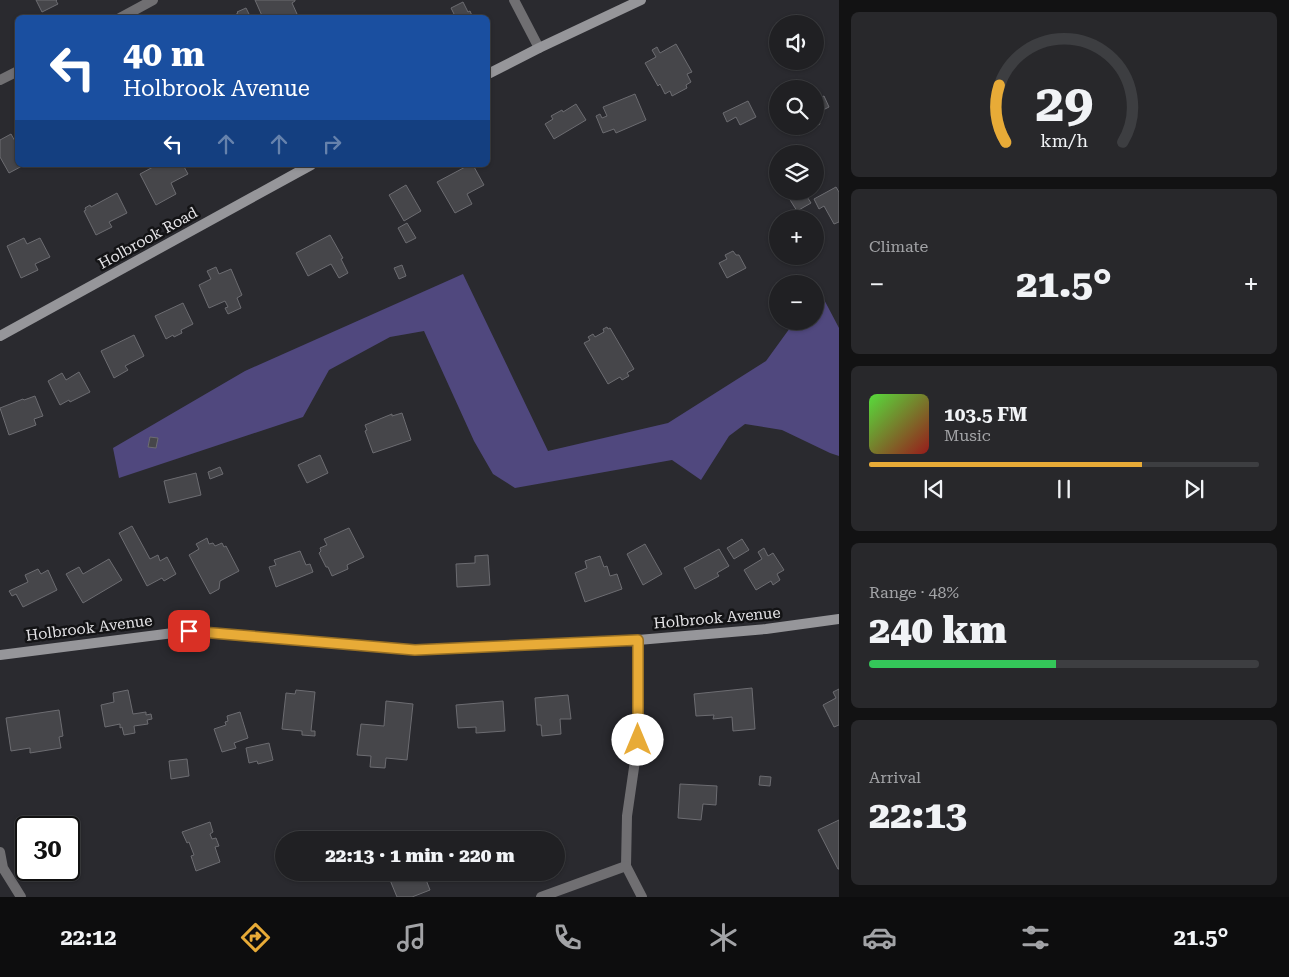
<!DOCTYPE html>
<meta charset="utf-8">
<style>
:root{--surface:#202023;--page:#28282b;--text:#f1f3f6;--muted:#a2a3a6;--line:#3d3e41;--accent:#e8ab37}
body{margin:0;font-family:"Roboto Serif",serif;background:var(--page);color:var(--text);height:100vh;display:flex;flex-direction:column;font-size:19px;white-space:nowrap}
*{box-sizing:border-box;margin:0}
p{font-size:16px;color:var(--muted)}
.icon{flex:none;width:28px;height:28px;fill:none;stroke:currentColor;stroke-width:2;stroke-linecap:round;stroke-linejoin:round}
.map{position:relative;flex:1;overflow:hidden}
.side{display:flex;flex-direction:column;gap:12px;padding:12px;background:#121213;width:450px}
.side>*{flex:none}
.guide{position:absolute;left:15px;top:15px;width:475px;height:152px;border-radius:8px;box-shadow:0 1px 4px #0004,0 0 0 1px var(--line);background:#1a4fa0;color:#fff;overflow:hidden}
.tools{position:absolute;left:769px;top:15px;display:grid;gap:10px}
.tools a{display:grid;place-items:center;width:55px;height:55px;border-radius:50%;background:var(--surface);box-shadow:0 1px 4px #0004,0 0 0 1px var(--line);font-size:25px}
.speed{position:absolute;left:15px;top:816px;display:flex;gap:10px;font-size:25px;font-weight:700;text-align:center}
.speed>*{display:grid;place-content:center;width:65px;height:65px;border-radius:50%;background:var(--surface);box-shadow:0 1px 4px #0004,0 0 0 1px var(--line);line-height:1}
.speed .limit{border:2px solid #111;border-radius:8px;background:#fff;color:#111}
.pin{position:absolute;display:grid;place-items:center;width:42px;height:42px;color:#fff;margin:-21px;border-radius:10px;box-shadow:0 2px 8px #0006}
.me{position:absolute;width:55px;margin:-28px;rotate:0deg;stroke-linejoin:round;filter:drop-shadow(0 0 4px #0008)}
.turn{display:flex;align-items:center;gap:18px;height:105px;padding:0 25px;font-size:22px}
.turn .icon{width:65px;height:65px;stroke-width:2.5}
.turn b{display:block;font-size:35px;line-height:42px}
.lanes{display:flex;align-items:center;height:48px;padding:0 25px;background:#0003;justify-content:center;gap:25px;direction:ltr}
.lanes .off{opacity:.35}
.big{font-size:38px;font-weight:800;line-height:1.1}
.side .card{flex:1;display:flex;flex-direction:column;justify-content:center;gap:8px;min-width:0;padding:0 18px;border-radius:8px;background:var(--page)}
.side .dial{align-items:center;gap:0}
.dial svg{height:130px;overflow:visible;fill:none;stroke:var(--line);stroke-width:7;stroke-linecap:round;text-anchor:middle}
.dial text{fill:var(--text);stroke:none}
.song{display:flex;align-items:center;gap:15px}
.cover{width:60px;height:60px;border-radius:8px;background:linear-gradient(135deg,hsl(110 70% 55%),hsl(0 70% 35%))}
.played{height:5px;border-radius:2px;background:linear-gradient(90deg,var(--accent) 70%,var(--line) 70%)}
.keys{display:flex;justify-content:space-around;direction:ltr}
.heat{display:flex;justify-content:space-between;align-items:center;font-size:28px;direction:ltr}
.charge{height:8px;border-radius:4px;background:linear-gradient(90deg,#34c759 48%,var(--line) 0)}
.trip{position:absolute;left:275px;top:831px;width:290px;height:50px;border-radius:25px;background:var(--surface);box-shadow:0 1px 4px #0004,0 0 0 1px var(--line);font-weight:800;line-height:50px;text-align:center}
.tabs{display:flex;height:80px;justify-content:space-around;align-items:center;background:#0d0d0e;color:var(--muted)}
.tabs .icon{width:35px;height:35px}
.tabs .current{color:var(--accent)}
.tabs b{font-size:22px;color:var(--text)}
main{display:flex;flex:1;min-height:0}
.map>svg:first-child{display:block}
.forest{fill:#50487e}
.building{fill:#46464a;stroke:#6c6c71}
.lines{fill:none;stroke-linecap:round;stroke-linejoin:round}
.street{stroke:#706f72;stroke-width:10}
.secondary{stroke:#96969a;stroke-width:10}
.route-casing{stroke:#976f24;stroke-width:12}
.route{stroke:#e8ab37;stroke-width:9}
.labels{text-anchor:middle;stroke-width:5;stroke-linejoin:round;paint-order:stroke}
.street-label{font-size:15px;fill:#e5e4e7;stroke:#131315}
</style>
<main>
<div class="map">
<svg width="839" height="897" viewBox="0 0 839 897">
<rect width="100%" height="100%" fill="#2a2a2f"/>
<polygon class="forest" points="463,274 548,451 668,423 766,361 795,321 815,321 815,295 819,290 839,328 839,456 830,453 782,430 745,424 729,436 701,480 672,460 515,488 493,474 474,441 424,331 390,337 329,370 303,417 119,478 113,448 245,371"/>
<g class="building">
<polygon points="36,0 57,0 56,1 58,4 42,12"/>
<polygon points="255,0 295,0 295,1 292,3 297,14 291,16 291,18 269,18 268,16 263,18"/>
<polygon points="463,2 468,12 470,11 473,18 451,18 455,16 451,8"/>
<polygon points="246,8 251,18 230,18 238,13 237,12"/>
<polygon points="676,44 692,72 687,74 691,82 686,85 687,88 672,96 670,91 665,94 660,84 658,86 645,63 656,57 652,50 657,47 660,53"/>
<polygon points="635,94 646,120 616,133 614,129 603,133 596,116 600,114 602,118 607,116 603,107"/>
<polygon points="824,96 829,107 815,114 820,124 799,135 794,126 815,126 815,100"/>
<polygon points="748,101 756,117 740,125 736,117 727,122 723,113"/>
<polygon points="576,104 586,120 554,139 545,124 553,119 551,116 562,110 563,112"/>
<polygon points="11,134 16,143 18,142 18,165 24,165 9,173 0,157 0,140"/>
<polygon points="152,165 183,165 188,174 171,183 176,194 156,205 140,174 153,167"/>
<polygon points="469,165 473,165 484,185 467,194 472,204 455,213 437,182"/>
<polygon points="406,185 421,211 404,221 389,195"/>
<polygon points="836,187 839,192 839,222 834,224 824,206 819,209 814,199"/>
<polygon points="791,192 794,198 804,192 811,203 797,211 787,195"/>
<polygon points="117,193 127,213 109,222 112,227 96,235 84,211 86,210 85,208 90,205 91,207"/>
<polygon points="407,223 416,238 406,243 398,228"/>
<polygon points="330,235 343,258 341,259 348,273 339,278 331,264 308,276 296,253"/>
<polygon points="24,238 27,244 40,238 50,257 35,264 38,270 21,278 7,246"/>
<polygon points="733,251 736,255 739,255 746,268 727,278 719,263 727,259 725,255"/>
<polygon points="402,265 406,276 399,279 394,268"/>
<polygon points="216,267 219,274 231,269 242,295 237,298 241,308 228,314 225,308 228,307 225,301 209,308 199,285 211,279 207,271"/>
<polygon points="183,303 193,324 181,330 182,333 174,337 173,335 166,339 155,316"/>
<polygon points="607,327 608,329 610,328 634,369 627,373 629,376 622,380 620,377 608,384 584,343 590,340 588,337 593,334 595,337 604,332 603,329"/>
<polygon points="134,335 144,356 125,366 128,370 114,378 101,351"/>
<polygon points="79,372 90,392 70,402 69,400 60,405 48,381 62,373 66,380"/>
<polygon points="35,396 43,416 34,419 36,425 9,435 0,408 23,399 24,400"/>
<polygon points="402,413 411,440 373,453 365,431 367,430 365,425 392,414 392,416"/>
<polygon points="150,437 158,438 156,448 148,447"/>
<polygon points="320,455 328,473 307,483 298,465"/>
<polygon points="220,467 223,474 210,479 208,472"/>
<polygon points="196,473 201,495 169,503 164,481"/>
<polygon points="132,526 150,559 158,555 160,561 167,557 176,574 164,581 162,578 147,586 119,533"/>
<polygon points="349,528 364,557 347,565 348,569 332,576 328,567 326,567 319,553 321,551 320,548 327,545 324,539"/>
<polygon points="207,538 209,544 213,543 215,546 222,543 224,547 226,546 239,571 220,581 219,589 210,594 189,555 199,549 196,544"/>
<polygon points="742,539 749,550 734,559 727,548"/>
<polygon points="645,544 662,574 643,585 627,554"/>
<polygon points="764,548 768,556 773,553 784,570 777,574 780,580 773,585 771,581 756,590 744,570 762,559 758,552"/>
<polygon points="719,549 729,566 717,573 719,576 695,589 684,568"/>
<polygon points="300,551 306,565 310,564 313,572 276,587 269,567 276,565 274,560"/>
<polygon points="488,555 490,585 457,587 456,564 475,563 475,556"/>
<polygon points="600,556 604,567 607,566 610,576 617,574 622,589 585,602 575,573 587,568 585,561"/>
<polygon points="109,559 122,580 83,603 66,574 79,567 83,574"/>
<polygon points="38,569 41,574 48,570 57,590 23,607 16,594 12,596 9,591 28,582 25,575"/>
<polygon points="752,688 755,729 733,731 732,717 713,719 714,715 696,716 694,694"/>
<polygon points="839,689 839,725 834,727 823,705 836,698 833,692"/>
<polygon points="128,690 133,714 146,712 146,715 151,714 152,719 147,720 148,724 134,726 135,733 124,735 122,727 120,728 120,724 105,727 101,705 114,702 113,693"/>
<polygon points="296,690 315,692 311,731 315,731 315,736 302,735 302,731 282,729 286,693 295,694"/>
<polygon points="568,695 571,719 560,719 561,734 542,736 541,725 537,725 535,698"/>
<polygon points="386,701 413,704 407,760 386,758 385,768 370,767 371,756 357,755 361,724 384,726"/>
<polygon points="503,701 505,731 476,733 476,727 458,728 456,705"/>
<polygon points="59,710 63,736 59,737 61,748 30,753 30,748 11,751 6,718"/>
<polygon points="240,712 248,738 234,743 236,748 222,752 214,729 226,725 225,722 228,721 227,716"/>
<polygon points="269,743 273,760 258,764 257,761 249,763 246,748"/>
<polygon points="187,759 189,776 171,779 169,761"/>
<polygon points="760,776 771,777 770,786 759,785"/>
<polygon points="680,784 717,786 716,805 703,804 701,820 678,818"/>
<polygon points="839,820 839,869 838,869 818,830"/>
<polygon points="210,822 213,832 210,834 212,839 216,838 219,846 215,847 220,862 196,871 191,856 194,855 189,842 187,843 182,832"/>
<polygon points="391,872 423,872 430,890 412,897 397,897 390,880 393,879"/>
</g>
<g class="lines">
<g class="street">
<polyline points="514,0 539,48"/>
<polyline points="120,18 153,0"/>
<polyline points="0,80 18,71"/>
<polyline points="638,640 638,740 627,816 626,866 642,897"/>
<polyline points="0,852 3,868 21,897"/>
<polyline points="541,897 626,866"/>
</g>
<g class="secondary">
<polyline points="488,74 539,48 641,0"/>
<polyline points="0,336 311,165"/>
<polyline points="0,655 189,631 415,650 638,640 766,629 839,619"/>
</g>
</g>
<g class="lines">
<defs>
<polyline id="route" points="189,631 415,650 638,640 638,740"/>
</defs>
<use href="#route" class="route-casing"/>
<use href="#route" class="route"/>
</g>
<g class="labels">
<g class="street-label">
<text transform="translate(148 238) rotate(-29)" y="5">Holbrook Road</text>
<text transform="translate(717 618) rotate(-5)" y="5">Holbrook Avenue</text>
<text transform="translate(89 628) rotate(-7)" y="5">Holbrook Avenue</text>
</g>
</g>
</svg>
<div class="tools">
<a><svg class="icon" aria-label="sound" viewBox="0 0 24 24"><path d="M4 9h4l5-4v14l-5-4H4zM17 9q2 3 0 6"/></svg></a>
<a><svg class="icon" aria-label="search" viewBox="0 0 24 24"><circle cx="10" cy="10" r="6"/><path d="M15 15l6 6"/></svg></a>
<a><svg class="icon" aria-label="layers" viewBox="0 0 24 24"><path d="M12 4l9 5-9 5-9-5zM3 14l9 5 9-5"/></svg></a>
<a>+</a>
<a>−</a>
</div>
<div class="speed"><div class="limit">30</div></div>
<div class="pin" style="left:189px;top:631px;background:#d93025"><svg class="icon" aria-label="arrive" viewBox="0 0 24 24"><path d="M6 21V4h12l-3 4 3 4H6"/></svg></div>
<svg class="me" style="left:638px;top:740px" viewBox="-20 -20 40 40"><circle r="19" fill="#fff"/><path d="M0-13L10 11 0 6-10 11z" fill="#e8ab37"/></svg>
<div class="trip">22:13 · 1 min · 220 m</div>
<div class="guide">
<div class="turn"><svg class="icon" aria-label="left" viewBox="0 0 24 24"><path d="M17 20v-9H6M10 6l-5 5 5 5"/></svg><div><b>40 m</b>Holbrook Avenue</div></div>
<div class="lanes"><svg class="icon" aria-label="left" viewBox="0 0 24 24"><path d="M17 20v-9H6M10 6l-5 5 5 5"/></svg><svg class="icon off" aria-label="ahead" viewBox="0 0 24 24"><path d="M12 20V5M6 11l6-6 6 6"/></svg><svg class="icon off" aria-label="ahead" viewBox="0 0 24 24"><path d="M12 20V5M6 11l6-6 6 6"/></svg><svg class="icon off" aria-label="right" viewBox="0 0 24 24"><path d="M7 20v-9h11M14 6l5 5-5 5"/></svg></div>
</div>
</div>
<section class="side">
<div class="card dial"><svg viewBox="0 0 100 80">
<path d="M14 69A42 42 0 1 1 86 69"/>
<path d="M14 69A42 42 0 0 1 10 34" stroke="#e8ab37"/>
<text x="50" y="56" font-size="32" font-weight="700">29</text>
<text x="50" y="72" font-size="11">km/h</text>
</svg></div>
<div class="card"><p>Climate</p>
<div class="heat"><a>−</a><b class="big">21.5°</b><a>+</a></div>
</div>
<div class="card">
<div class="song"><i class="cover"></i><div><b>103.5 FM</b><p>Music</p></div></div>
<div class="played"></div>
<div class="keys"><svg class="icon" aria-label="previous" viewBox="0 0 24 24"><path d="M18 5L8 12l10 7zM5 5v14"/></svg><svg class="icon" aria-label="pause" viewBox="0 0 24 24"><path d="M8 5v14M16 5v14"/></svg><svg class="icon" aria-label="next" viewBox="0 0 24 24"><path d="M6 5l10 7-10 7zM19 5v14"/></svg></div>
</div>
<div class="card"><p>Range · 48%</p><b class="big">240 km</b><div class="charge"></div></div>
<div class="card"><p>Arrival</p><b class="big">22:13</b></div>
</section>
</main>
<nav class="tabs">
<b>22:12</b>
<svg class="icon current" aria-label="directions" viewBox="0 0 24 24"><path d="M12 3l9 9-9 9-9-9zM9 14v-3h6M13 9l2 2-2 2"/></svg>
<svg class="icon" aria-label="music" viewBox="0 0 24 24"><path d="M9 18V5l10-2v13"/><circle cx="6" cy="18" r="3"/><circle cx="16" cy="16" r="3"/></svg>
<svg class="icon" aria-label="phone" viewBox="0 0 24 24"><path d="M5 4h4l2 5-3 2q2 4 5 5l2-3 5 2v4C11 20 4 13 5 4z"/></svg>
<svg class="icon" aria-label="climate" viewBox="0 0 24 24"><path d="M12 3v18M4 7l16 10M4 17L20 7"/></svg>
<svg class="icon" aria-label="car" viewBox="0 0 24 24"><path d="M5 17H2v-5l4-1 3-4h7l3 4 3 1v5h-3M9 17h6M6 11h13"/><circle cx="7" cy="17" r="2"/><circle cx="17" cy="17" r="2"/></svg>
<svg class="icon" aria-label="filters" viewBox="0 0 24 24"><path d="M4 7h16M4 17h16"/><circle cx="9" cy="7" r="2"/><circle cx="15" cy="17" r="2"/></svg>
<b>21.5°</b>
</nav>
